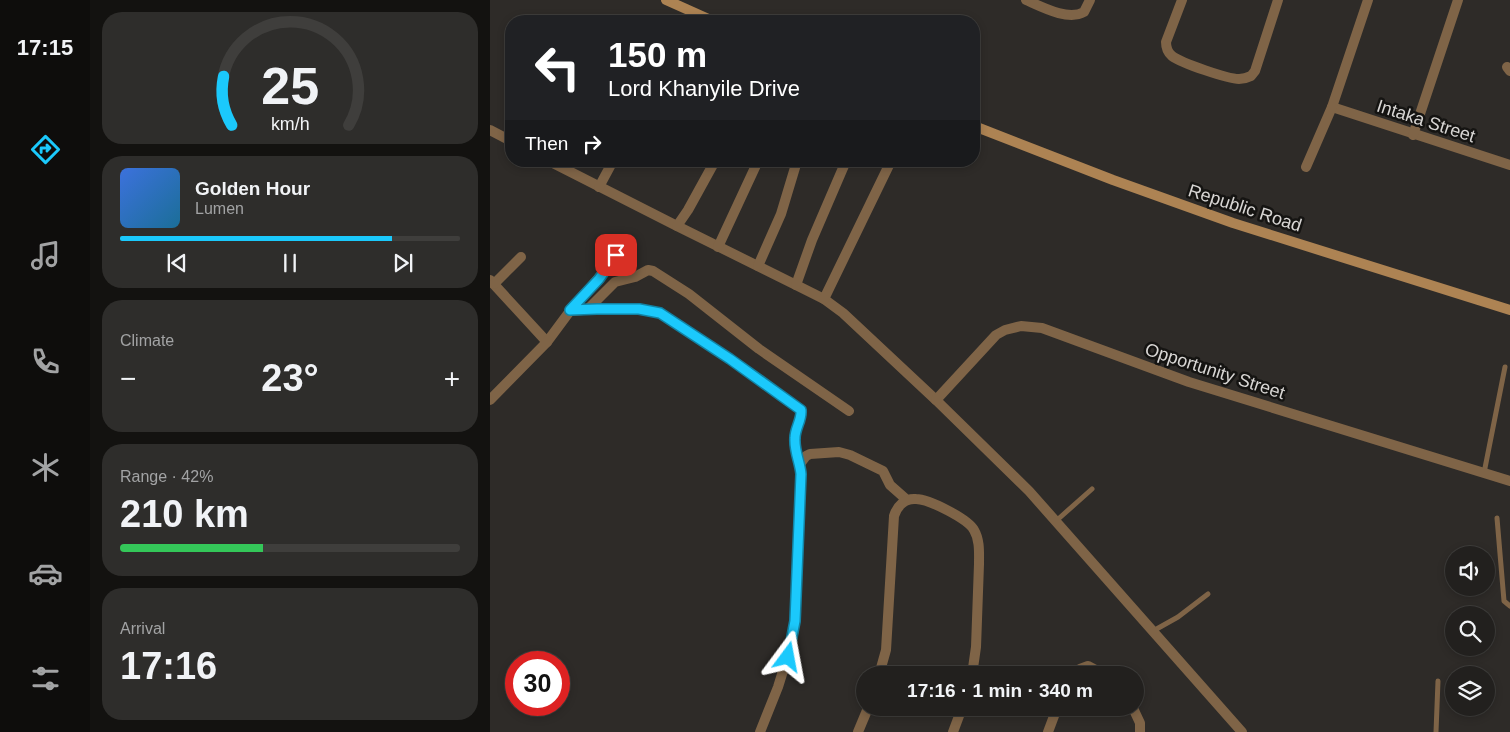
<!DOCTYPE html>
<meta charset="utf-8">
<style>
:root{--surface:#22201e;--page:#2e2d2b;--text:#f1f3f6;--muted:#a2a3a4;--line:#3f3e3c;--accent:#1bc9fc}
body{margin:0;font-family:Helvetica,sans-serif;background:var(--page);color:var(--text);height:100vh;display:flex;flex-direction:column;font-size:19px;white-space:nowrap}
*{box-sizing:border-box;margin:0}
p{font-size:16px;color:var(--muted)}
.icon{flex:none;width:28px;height:28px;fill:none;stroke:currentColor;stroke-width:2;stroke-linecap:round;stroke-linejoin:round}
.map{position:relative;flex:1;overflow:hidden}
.panel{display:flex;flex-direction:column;gap:12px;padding:12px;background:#131210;width:400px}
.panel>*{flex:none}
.guide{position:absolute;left:15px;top:15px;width:475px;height:152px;border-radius:20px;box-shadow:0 2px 8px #0003,0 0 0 1px var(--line);background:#202124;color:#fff;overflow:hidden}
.controls{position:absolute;left:955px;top:546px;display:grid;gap:10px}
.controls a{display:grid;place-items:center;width:50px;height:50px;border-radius:50%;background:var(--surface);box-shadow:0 2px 8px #0003,0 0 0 1px var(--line);font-size:25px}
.speed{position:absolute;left:15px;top:651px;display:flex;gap:10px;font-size:25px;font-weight:700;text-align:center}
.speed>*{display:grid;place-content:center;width:65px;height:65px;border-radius:50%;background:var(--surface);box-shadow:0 2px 8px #0003,0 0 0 1px var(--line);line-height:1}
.speed .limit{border:8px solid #d22;background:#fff;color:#111}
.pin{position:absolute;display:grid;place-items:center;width:42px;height:42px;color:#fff;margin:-21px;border-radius:10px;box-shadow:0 2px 8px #0006}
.me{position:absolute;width:55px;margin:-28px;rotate:13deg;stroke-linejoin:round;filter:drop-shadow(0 0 4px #0008)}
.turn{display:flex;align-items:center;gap:18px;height:105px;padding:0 20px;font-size:22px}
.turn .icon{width:65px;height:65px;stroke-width:2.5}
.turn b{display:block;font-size:35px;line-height:42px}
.then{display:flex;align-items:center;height:48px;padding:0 20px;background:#0003;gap:10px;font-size:19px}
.big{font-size:38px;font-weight:800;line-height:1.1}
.panel .card{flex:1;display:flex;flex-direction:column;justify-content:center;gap:8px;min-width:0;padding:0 18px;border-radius:20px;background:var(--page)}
.panel .dial{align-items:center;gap:0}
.dial svg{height:130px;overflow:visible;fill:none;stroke:var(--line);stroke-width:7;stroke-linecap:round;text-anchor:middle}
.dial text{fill:var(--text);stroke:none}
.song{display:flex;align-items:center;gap:15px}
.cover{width:60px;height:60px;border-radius:8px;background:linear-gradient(135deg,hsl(220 70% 55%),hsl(200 70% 35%))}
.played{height:5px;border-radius:2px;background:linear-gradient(90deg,var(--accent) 80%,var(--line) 80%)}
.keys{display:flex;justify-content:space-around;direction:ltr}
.heat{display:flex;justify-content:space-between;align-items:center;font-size:28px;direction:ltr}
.charge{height:8px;border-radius:4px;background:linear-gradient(90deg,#34c759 42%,var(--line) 0)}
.trip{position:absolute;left:366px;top:666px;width:288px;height:50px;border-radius:25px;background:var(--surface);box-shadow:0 2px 8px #0003,0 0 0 1px var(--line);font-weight:800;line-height:50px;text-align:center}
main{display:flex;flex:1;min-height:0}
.dock{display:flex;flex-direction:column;width:90px;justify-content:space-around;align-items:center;background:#0e0d0c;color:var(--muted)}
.dock .icon{width:35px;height:35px}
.dock .on{color:var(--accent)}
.dock b{font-size:22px;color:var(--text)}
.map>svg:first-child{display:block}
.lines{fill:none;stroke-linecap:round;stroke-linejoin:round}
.lane{stroke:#7f6447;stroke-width:5}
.street{stroke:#7f6447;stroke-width:10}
.secondary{stroke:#ad8353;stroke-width:10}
.route-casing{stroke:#1283a4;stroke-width:12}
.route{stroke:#1bc9fc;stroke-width:9}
.labels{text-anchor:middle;stroke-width:5;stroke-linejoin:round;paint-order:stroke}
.street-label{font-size:18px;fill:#d8d6d4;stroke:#151412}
</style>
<main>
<nav class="dock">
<b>17:15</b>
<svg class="icon on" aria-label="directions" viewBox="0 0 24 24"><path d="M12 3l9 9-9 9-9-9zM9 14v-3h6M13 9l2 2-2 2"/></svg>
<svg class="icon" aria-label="music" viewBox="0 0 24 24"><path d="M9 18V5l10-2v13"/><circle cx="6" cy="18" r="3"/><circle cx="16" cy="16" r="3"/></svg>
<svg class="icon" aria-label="phone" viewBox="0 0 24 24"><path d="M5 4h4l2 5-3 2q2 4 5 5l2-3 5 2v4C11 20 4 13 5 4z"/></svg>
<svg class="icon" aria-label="climate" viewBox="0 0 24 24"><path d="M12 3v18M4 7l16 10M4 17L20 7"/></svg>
<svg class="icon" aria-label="car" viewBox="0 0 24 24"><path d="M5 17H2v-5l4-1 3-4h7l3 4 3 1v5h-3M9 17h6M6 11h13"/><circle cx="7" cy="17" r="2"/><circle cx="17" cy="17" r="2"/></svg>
<svg class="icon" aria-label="filters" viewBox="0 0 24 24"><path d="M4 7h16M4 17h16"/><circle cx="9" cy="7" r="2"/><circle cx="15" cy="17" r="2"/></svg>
</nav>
<section class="panel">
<div class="card dial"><svg viewBox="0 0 100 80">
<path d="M14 69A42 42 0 1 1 86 69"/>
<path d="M14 69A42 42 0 0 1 9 39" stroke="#1bc9fc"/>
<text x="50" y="56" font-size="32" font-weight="700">25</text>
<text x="50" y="72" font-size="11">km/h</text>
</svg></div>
<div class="card">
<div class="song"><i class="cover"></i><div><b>Golden Hour</b><p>Lumen</p></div></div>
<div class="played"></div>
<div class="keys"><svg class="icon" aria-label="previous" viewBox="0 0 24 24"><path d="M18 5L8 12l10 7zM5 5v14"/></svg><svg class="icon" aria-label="pause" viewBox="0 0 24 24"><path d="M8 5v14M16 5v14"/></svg><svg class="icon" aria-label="next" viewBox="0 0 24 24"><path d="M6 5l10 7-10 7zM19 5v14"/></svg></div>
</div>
<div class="card"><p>Climate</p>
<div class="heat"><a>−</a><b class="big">23°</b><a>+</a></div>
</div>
<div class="card"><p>Range · 42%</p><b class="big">210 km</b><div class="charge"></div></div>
<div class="card"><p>Arrival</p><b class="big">17:16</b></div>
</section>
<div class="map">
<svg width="1020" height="732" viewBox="0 0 1020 732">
<rect width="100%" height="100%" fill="#2e2b28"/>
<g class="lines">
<g class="lane">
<polyline points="994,473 1015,367"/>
<polyline points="1007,518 1014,601 1020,606"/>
<polyline points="566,521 602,489"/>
<polyline points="663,631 688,617 718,594"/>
<polyline points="946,732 948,681"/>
</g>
<g class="street">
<path d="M536,0C552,7 578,21 594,12L600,0"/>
<path d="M692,0L676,42C676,47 677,52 682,56C691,63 738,79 749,79C754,79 757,78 761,76L765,71L788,0"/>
<polyline points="1017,67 1020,71"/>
<polyline points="842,107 1020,165"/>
<polyline points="0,130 21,141"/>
<polyline points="923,135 968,0"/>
<polyline points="59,161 187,226 306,285 334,299 353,313 446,400 539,491 752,732"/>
<polyline points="816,167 842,107 878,0"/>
<polyline points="109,187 123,161"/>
<polyline points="187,226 198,210 225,161"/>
<polyline points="228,247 268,161"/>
<polyline points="268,266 291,214 307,161"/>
<polyline points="0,280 57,342"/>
<polyline points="4,284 31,257"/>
<polyline points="306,285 322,240 356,161"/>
<polyline points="334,299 401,161"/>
<polyline points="98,309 125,282 145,277 158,270 163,271 199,294 269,349 359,411"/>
<path d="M80,311L107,309H149L170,313L240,359L311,410C312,420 305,428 305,438C304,451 310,462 311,474L305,621L302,642L288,687L270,732"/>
<polyline points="0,400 57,342 80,311 124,260 135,240"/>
<polyline points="446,400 506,335 515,330 531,326 552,328 699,382 1020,481"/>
<polyline points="310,464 316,456 320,454 349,452 360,455 393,471 400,485 417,500"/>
<path d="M389,675L396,650L404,516C407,506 415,498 426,499C439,499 478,519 484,530C490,540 489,553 489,564L486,647L482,675"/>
<polyline points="580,675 590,669 598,666 615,675"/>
<polyline points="643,708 650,723 650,732"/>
<polyline points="368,732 378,708"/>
<polyline points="463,732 472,708"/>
<polyline points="558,732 567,708"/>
</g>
<g class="secondary">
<polyline points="176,0 223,21"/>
<polyline points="484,126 623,180 743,223 1020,310"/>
</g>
</g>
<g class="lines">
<defs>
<path id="route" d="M126,255L109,279L80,310L107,309H149L170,313L240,359L311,410C312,420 305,428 305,438C304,451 310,462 311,474L305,621L298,657"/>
</defs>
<use href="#route" class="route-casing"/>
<use href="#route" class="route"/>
</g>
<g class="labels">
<g class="street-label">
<text transform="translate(936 121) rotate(18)" y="6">Intaka Street</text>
<text transform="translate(755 208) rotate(18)" y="6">Republic Road</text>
<text transform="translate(725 371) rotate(18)" y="6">Opportunity Street</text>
</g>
</g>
</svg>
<div class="controls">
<a><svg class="icon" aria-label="sound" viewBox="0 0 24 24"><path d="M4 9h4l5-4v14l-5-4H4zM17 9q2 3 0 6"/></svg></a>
<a><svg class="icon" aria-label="search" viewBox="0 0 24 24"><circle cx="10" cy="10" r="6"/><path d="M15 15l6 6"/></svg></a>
<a><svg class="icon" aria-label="layers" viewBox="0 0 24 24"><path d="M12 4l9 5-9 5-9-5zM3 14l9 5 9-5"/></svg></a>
</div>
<div class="speed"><div class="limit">30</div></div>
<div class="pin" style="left:126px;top:255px;background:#d93025"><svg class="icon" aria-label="arrive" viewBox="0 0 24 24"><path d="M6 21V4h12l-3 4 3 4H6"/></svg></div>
<svg class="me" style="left:298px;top:657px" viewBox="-20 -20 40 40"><path d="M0-17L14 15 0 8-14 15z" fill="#1bc9fc" stroke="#fff" stroke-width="4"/></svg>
<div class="trip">17:16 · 1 min · 340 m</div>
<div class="guide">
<div class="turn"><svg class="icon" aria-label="left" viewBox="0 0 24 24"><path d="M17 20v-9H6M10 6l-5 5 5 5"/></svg><div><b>150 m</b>Lord Khanyile Drive</div></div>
<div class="then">Then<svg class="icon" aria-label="right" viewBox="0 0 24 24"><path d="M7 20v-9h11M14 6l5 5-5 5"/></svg></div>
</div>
</div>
</main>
